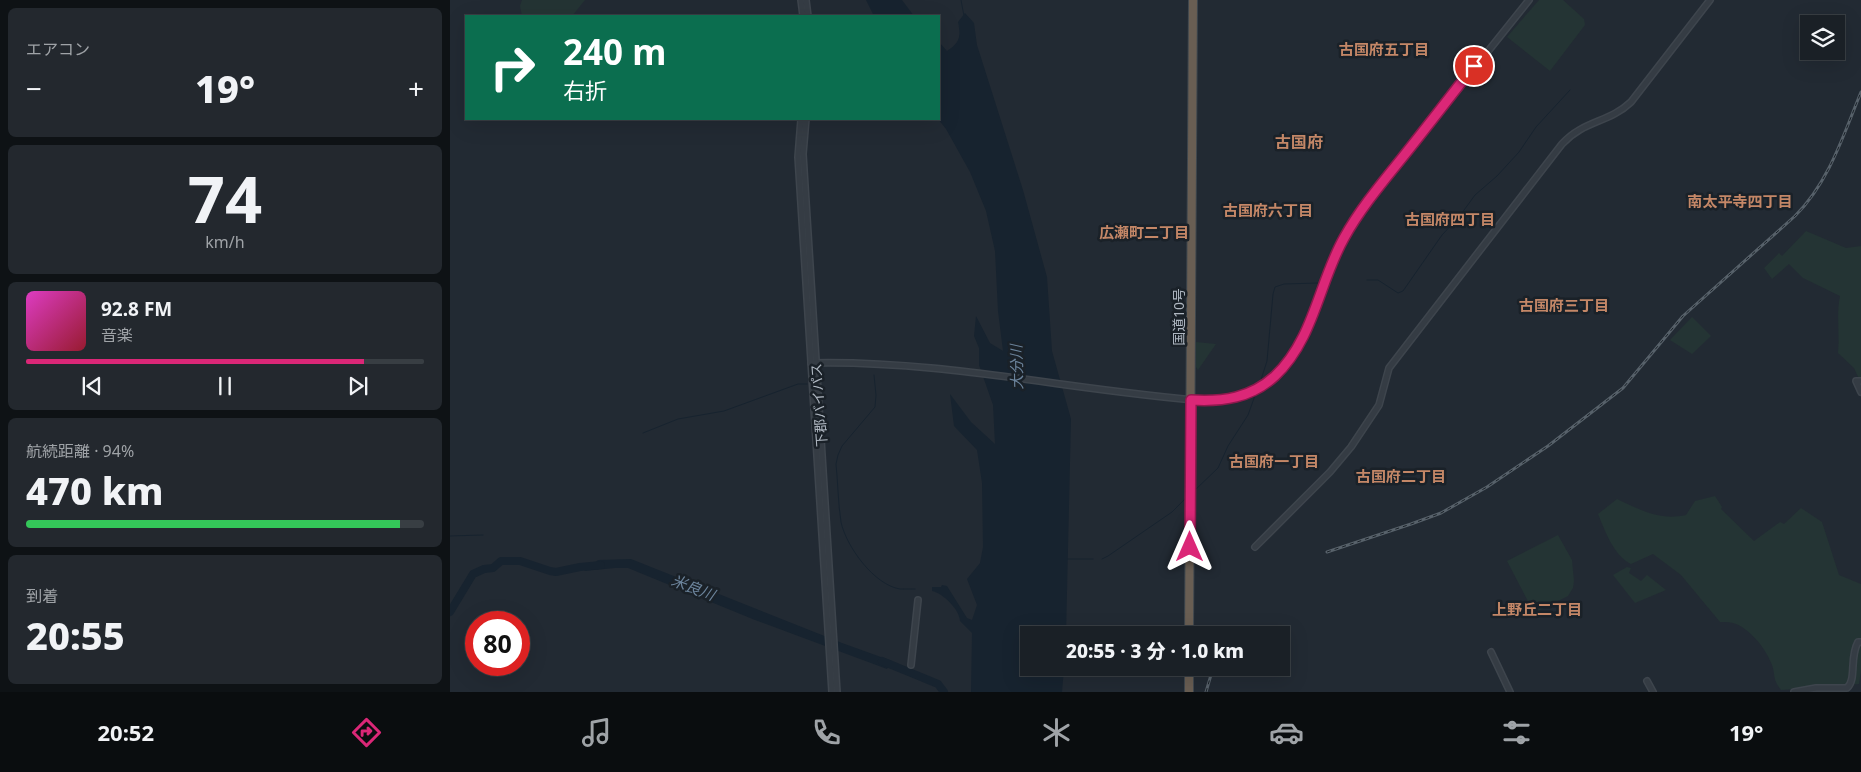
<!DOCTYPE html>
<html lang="ja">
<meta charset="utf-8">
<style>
:root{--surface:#1a2026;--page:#23282e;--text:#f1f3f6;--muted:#9fa3a7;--line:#383e43;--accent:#db2777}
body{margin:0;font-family:"Noto Sans","Noto Sans JP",sans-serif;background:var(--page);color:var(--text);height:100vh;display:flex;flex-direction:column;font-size:19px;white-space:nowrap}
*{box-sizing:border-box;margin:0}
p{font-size:16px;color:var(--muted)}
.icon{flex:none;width:28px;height:28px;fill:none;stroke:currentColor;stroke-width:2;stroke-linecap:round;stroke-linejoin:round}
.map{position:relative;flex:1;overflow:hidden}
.panel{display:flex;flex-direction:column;gap:8px;padding:8px;background:#0e1215;width:450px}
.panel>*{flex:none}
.guide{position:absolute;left:15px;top:15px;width:475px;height:105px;border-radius:0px;box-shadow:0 5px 20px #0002,0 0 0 1px var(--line);background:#0b6e4f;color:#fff;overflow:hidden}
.controls{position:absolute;left:1350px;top:15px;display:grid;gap:10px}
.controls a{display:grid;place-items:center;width:45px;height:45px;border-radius:0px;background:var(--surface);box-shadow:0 5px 20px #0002,0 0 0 1px var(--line);font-size:25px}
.speed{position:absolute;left:15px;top:611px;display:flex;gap:10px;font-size:25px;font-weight:700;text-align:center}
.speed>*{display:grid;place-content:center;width:65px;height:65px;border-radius:50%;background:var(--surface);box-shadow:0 5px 20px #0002,0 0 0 1px var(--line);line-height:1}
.speed .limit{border:8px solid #d22;background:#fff;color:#111}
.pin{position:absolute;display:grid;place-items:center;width:42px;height:42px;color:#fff;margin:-21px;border:2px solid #fff;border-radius:50%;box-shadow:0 1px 5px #0007}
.me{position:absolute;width:55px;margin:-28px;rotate:0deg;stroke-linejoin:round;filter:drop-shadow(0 0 4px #0008)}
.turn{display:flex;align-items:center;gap:18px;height:105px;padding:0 15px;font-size:22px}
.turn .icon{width:65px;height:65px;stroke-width:2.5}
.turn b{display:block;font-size:35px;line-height:42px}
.big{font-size:38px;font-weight:800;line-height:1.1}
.panel .tile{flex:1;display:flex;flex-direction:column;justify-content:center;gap:8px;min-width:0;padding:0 18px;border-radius:8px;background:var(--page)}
.panel .dial{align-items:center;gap:0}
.dial b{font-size:65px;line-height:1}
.song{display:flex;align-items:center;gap:15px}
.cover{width:60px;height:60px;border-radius:8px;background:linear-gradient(135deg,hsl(310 70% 55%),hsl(350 70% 35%))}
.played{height:5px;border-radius:2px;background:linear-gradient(90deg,var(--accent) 85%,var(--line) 85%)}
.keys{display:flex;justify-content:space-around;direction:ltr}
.heat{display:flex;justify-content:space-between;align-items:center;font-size:28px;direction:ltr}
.charge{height:8px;border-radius:4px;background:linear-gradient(90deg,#34c759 94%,var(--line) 0)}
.trip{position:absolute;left:570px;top:626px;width:270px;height:50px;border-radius:0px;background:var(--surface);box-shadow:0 5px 20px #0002,0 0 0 1px var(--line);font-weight:800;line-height:50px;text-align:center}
.tab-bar{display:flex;height:80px;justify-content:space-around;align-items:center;background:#0a0d0f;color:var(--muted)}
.tab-bar .icon{width:35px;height:35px}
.tab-bar .on{color:var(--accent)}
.tab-bar b{font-size:22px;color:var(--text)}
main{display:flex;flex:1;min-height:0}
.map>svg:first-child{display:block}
.green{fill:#243434}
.water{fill:#17232f}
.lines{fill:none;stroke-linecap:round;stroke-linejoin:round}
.stream{stroke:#17232f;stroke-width:1}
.river{stroke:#17232f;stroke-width:8}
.minor-casing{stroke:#3e454d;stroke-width:8}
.highway-casing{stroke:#3f474e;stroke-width:10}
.minor{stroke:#353c44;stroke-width:5}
.highway{stroke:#695e53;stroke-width:8}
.rail-casing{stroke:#57616a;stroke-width:3}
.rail{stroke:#1a2128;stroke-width:1;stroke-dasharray:4;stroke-linecap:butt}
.route-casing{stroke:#8e194d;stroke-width:12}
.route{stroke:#db2777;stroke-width:9}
.labels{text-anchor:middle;stroke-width:5;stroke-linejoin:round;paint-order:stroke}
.street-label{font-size:14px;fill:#afb7c1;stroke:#1a2128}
.neighbourhood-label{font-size:15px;font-weight:bold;fill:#c48767;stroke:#1a2128}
.water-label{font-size:15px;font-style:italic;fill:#6c849c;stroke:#1a2128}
.quarter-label{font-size:16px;font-weight:bold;fill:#c48767;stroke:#1a2128}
</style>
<main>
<section class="panel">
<div class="tile"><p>エアコン</p>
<div class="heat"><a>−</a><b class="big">19°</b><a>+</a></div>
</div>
<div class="tile dial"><b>74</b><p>km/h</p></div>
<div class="tile">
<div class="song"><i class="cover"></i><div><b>92.8 FM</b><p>音楽</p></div></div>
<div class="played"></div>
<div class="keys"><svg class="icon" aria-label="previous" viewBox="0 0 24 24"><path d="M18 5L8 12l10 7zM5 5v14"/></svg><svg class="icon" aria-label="pause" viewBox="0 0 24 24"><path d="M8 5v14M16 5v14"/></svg><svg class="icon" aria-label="next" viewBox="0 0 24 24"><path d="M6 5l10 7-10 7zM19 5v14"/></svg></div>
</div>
<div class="tile"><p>航続距離 · 94%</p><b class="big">470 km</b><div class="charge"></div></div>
<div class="tile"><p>到着</p><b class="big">20:55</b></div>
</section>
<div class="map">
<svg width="1411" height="692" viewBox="0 0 1411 692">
<rect width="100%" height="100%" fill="#222a33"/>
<g class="green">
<polygon points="72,0 135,0 122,16 72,16 70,6"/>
<polygon points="1089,0 1113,0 1134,19 1135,25 1100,71 1057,37"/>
<path d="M1356,231L1396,248L1411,246V379H1409L1404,368L1388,353C1390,334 1386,315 1390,296L1353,278L1339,264L1322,279L1314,268L1329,253L1332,256Z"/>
<polygon points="1242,317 1261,336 1242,354 1220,340"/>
<polygon points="746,342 766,344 748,370 746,367"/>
<path d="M1265,496L1272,507L1271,509L1304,541L1330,522L1334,524L1351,508L1372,522L1389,575L1411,584V670L1409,684L1331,690C1322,678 1326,677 1322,665C1316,649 1301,630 1286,624C1281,622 1275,622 1270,622L1231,575L1203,554L1181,564C1164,556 1155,531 1148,514L1167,499C1190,510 1211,521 1236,515L1245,501Z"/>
<polygon points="1108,535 1122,560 1124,581 1123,588 1118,596 1084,613 1057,561"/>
<polygon points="1177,567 1181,568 1179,573 1191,581 1197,575 1216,590 1185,603 1163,575"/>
</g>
<g class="water">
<polygon points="416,0 452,0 464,16 424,16"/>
<path d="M515,13L524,23L527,45L573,190L597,277L602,351L621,419L616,635H579V668H614L612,692H521L522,633L510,621C510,610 493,593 482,591V587H491L492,585L497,586L517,618L522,620L527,605L517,579L530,563L533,547L532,483L527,450L504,426L500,394L521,422L545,444L543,405L529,365V348L524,336L526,316L540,343L553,351L548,311L545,251L536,211L520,172L496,129L488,119L489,42L497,51C510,42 511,37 508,22Z"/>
<polygon points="181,559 392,643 442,661 437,669 305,620 178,568 165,568 134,571 148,560"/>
</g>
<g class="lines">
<g class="stream">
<polyline points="511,0 514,16"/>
<polyline points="917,280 928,280 948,293 953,291 992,235 1009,217 1025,195 1047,176 1069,152 1086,127 1120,90"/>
<path d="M424,375L426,395L425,407L392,446L388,455L386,464C388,483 388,503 391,522C396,546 424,585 450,589C454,589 460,589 465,589"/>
<polyline points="809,386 817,361 823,294 825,287 834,284 868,283"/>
<polyline points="193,433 228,419 274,411 348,384 357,384"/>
<polyline points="744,491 768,468 778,446 798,415 807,390"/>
<polyline points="0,536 33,535"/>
<polyline points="618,559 643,559"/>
<polyline points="652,559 658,556 722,512 737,497"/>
</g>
<g class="river">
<polyline points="0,612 23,574 34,569 43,568 51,561 70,561 100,571 106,572 130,567 151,565"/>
<polyline points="432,661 488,684 494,692"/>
</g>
<defs>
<g id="minor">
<polyline points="351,0 353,16"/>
<polyline points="356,0 358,16"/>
<polyline points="351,119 348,157 382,692"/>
<polyline points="356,119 353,154 387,692"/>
<path d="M361,363C494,360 625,391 757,401C843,403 860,316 886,254C892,238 901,224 911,210L1079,0"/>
<polyline points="1411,381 1406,381 1411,392"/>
<path d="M805,547L880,472L901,447L929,405L939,368L1112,144C1134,120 1159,123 1181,102L1260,0"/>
<polyline points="1041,652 1060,692"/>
<polyline points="461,665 468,600"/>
<polyline points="1197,681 1203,692"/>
<path d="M1344,692L1366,688H1397C1407,679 1399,658 1408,642H1411"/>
</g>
<g id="highway">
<polyline points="739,635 743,0"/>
<polyline points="739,692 739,668"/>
</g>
</defs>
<use href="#minor" class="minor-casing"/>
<use href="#highway" class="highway-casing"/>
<use href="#minor" class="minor"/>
<use href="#highway" class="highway"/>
<defs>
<g id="rail">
<path d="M877,552L961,524L991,513L1037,487L1098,446L1173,388L1233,316L1345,216C1379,182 1393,136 1411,92"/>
<polyline points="779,635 784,628"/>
<polyline points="756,692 763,668"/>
</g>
</defs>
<use href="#rail" class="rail-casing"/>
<use href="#rail" class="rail"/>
</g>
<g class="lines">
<defs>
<path id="route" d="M740,547L741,400C773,402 801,398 825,376C864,339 869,282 894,238C910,209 931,184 952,158C976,128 1000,97 1024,66"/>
</defs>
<use href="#route" class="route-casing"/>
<use href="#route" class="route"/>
</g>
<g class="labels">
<g class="street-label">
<text transform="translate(729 317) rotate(-90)" y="5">国道10号</text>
<text transform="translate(369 405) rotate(-94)" y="5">下郡バイパス</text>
</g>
<g class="neighbourhood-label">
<text x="934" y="55">古国府五丁目</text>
<text x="1290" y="207">南太平寺四丁目</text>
<text x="818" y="216">古国府六丁目</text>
<text x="1000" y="225">古国府四丁目</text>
<text x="694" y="238">広瀬町二丁目</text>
<text x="1114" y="311">古国府三丁目</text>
<text x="824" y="467">古国府一丁目</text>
<text x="951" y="482">古国府二丁目</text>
<text x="1087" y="615">上野丘二丁目</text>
</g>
<g class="water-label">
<text transform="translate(567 367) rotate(-91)" y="5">大分川</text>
<text transform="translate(243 588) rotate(21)" y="5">米良川</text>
</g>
<g class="quarter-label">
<text x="849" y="148">古国府</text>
</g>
</g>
</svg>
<div class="controls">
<a><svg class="icon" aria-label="layers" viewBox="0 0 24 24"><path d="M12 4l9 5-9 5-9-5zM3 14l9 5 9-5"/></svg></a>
</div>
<div class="speed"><div class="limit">80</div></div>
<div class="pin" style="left:1024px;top:66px;background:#d93025"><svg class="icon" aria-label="arrive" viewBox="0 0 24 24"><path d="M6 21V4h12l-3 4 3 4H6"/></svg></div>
<svg class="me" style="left:740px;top:547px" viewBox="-20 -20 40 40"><path d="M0-17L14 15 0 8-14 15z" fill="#db2777" stroke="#fff" stroke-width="4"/></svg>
<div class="trip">20:55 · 3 分 · 1.0 km</div>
<div class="guide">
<div class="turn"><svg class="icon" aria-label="right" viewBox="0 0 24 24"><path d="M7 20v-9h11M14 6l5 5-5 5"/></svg><div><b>240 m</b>右折</div></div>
</div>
</div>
</main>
<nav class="tab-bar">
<b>20:52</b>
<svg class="icon on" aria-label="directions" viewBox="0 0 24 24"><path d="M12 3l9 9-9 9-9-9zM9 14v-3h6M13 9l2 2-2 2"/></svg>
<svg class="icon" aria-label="music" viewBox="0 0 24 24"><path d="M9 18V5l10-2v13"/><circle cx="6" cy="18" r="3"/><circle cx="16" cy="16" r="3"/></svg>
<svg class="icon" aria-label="phone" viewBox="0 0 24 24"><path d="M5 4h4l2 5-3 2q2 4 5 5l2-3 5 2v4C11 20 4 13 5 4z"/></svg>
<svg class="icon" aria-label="climate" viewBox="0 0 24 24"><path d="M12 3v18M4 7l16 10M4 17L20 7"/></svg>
<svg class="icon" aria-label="car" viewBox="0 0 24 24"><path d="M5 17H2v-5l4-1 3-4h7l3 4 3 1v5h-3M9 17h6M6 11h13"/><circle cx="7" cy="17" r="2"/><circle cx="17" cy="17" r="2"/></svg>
<svg class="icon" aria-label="filters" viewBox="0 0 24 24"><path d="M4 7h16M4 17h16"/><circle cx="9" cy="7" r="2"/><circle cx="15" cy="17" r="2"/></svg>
<b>19°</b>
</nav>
